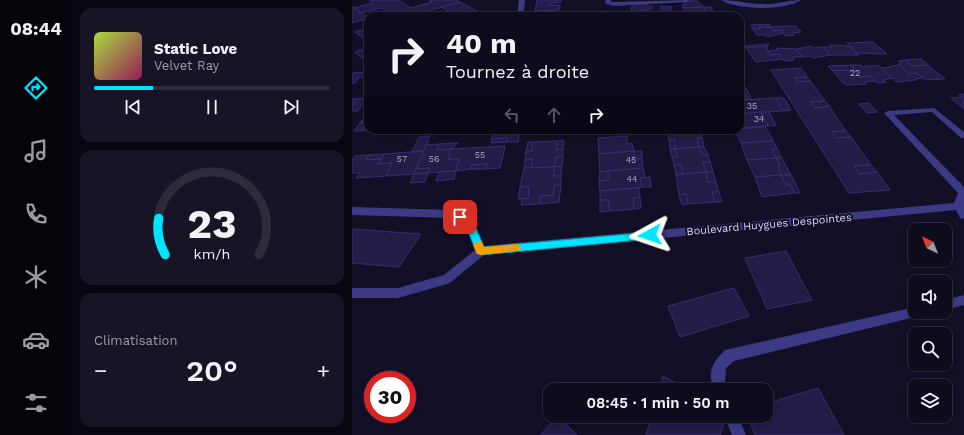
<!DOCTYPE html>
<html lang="fr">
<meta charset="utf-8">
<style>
:root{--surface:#0e0b1c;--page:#171425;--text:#f1f3f6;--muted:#9b9ba3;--line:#2e2b3b;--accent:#00e5ff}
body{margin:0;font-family:"Work Sans",sans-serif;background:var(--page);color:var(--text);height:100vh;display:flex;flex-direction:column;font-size:15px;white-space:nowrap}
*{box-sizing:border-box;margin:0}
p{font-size:13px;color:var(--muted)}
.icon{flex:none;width:22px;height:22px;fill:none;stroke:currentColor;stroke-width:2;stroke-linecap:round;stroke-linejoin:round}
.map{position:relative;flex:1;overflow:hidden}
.sheet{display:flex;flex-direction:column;gap:8px;padding:8px;background:#08060f;width:280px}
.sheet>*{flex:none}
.guide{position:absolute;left:12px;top:12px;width:380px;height:122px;border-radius:12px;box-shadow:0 2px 6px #0003,0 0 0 1px var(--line);background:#0e0b1c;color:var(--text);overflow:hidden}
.needle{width:26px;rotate:317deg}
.buttons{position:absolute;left:556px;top:223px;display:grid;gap:8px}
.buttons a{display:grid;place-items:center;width:44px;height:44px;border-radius:8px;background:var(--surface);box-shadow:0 2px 6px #0003,0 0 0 1px var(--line);font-size:20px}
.speed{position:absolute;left:12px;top:371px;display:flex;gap:8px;font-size:20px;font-weight:700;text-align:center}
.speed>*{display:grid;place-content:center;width:52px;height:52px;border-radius:50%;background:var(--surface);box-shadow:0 2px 6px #0003,0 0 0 1px var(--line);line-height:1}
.speed .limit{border:6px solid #d22;background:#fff;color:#111}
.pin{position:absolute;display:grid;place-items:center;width:34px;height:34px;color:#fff;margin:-17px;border-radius:8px;box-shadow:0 2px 6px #0006}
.me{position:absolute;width:44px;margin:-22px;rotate:265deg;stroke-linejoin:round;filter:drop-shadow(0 0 3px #0008)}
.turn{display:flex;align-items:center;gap:14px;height:84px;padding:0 16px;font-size:18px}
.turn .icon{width:52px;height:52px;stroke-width:2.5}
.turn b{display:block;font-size:28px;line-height:34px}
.lanes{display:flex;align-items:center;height:38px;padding:0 16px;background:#0003;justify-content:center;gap:20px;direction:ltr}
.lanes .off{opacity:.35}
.big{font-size:30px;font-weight:600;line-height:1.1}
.sheet .card{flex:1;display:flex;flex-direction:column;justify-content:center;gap:6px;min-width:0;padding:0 14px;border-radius:12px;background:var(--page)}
.sheet .dial{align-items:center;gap:0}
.dial svg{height:104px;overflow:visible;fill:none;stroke:var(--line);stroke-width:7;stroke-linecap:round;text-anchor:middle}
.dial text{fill:var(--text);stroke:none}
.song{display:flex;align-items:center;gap:12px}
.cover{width:48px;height:48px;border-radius:6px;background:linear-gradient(135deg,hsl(80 70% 55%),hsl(330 70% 35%))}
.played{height:4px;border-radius:2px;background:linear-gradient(90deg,var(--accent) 25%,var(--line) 25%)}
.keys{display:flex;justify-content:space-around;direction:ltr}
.heat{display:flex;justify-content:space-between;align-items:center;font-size:22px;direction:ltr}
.trip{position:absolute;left:191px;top:383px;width:230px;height:40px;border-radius:12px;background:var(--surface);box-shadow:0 2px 6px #0003,0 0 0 1px var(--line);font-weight:600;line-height:40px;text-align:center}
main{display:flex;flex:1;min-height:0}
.dock{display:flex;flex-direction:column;width:72px;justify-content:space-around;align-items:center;background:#06040b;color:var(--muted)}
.dock .icon{width:28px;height:28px}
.dock .current{color:var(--accent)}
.dock b{font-size:18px;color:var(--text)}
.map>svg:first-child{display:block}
.building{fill:#241b47;stroke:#3b2d73}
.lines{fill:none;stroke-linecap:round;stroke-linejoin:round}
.minor{fill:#3d3a85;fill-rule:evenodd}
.route{fill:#00e5ff;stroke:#0095a6}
.slow{fill:#f59e0b}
.labels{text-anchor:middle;stroke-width:4;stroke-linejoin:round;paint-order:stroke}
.number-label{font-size:9px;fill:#aca6d1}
.street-label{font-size:11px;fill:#d9d4ff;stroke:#130f26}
</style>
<main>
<nav class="dock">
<b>08:44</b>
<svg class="icon current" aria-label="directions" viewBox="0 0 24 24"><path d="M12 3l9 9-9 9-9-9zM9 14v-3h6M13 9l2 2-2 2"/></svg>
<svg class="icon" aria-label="music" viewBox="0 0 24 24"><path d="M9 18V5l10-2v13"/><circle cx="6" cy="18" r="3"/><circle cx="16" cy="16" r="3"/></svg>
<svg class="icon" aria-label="phone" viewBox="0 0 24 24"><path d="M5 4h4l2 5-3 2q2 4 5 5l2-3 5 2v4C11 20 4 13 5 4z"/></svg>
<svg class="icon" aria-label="climate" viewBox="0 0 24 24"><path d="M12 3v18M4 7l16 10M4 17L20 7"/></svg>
<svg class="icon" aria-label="car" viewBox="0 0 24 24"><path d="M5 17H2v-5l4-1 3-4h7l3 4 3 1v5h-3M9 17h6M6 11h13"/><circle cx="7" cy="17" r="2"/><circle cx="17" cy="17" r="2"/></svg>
<svg class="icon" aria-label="filters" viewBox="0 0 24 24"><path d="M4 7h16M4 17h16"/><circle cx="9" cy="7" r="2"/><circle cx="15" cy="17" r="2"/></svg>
</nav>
<section class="sheet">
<div class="card">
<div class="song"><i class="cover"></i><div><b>Static Love</b><p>Velvet Ray</p></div></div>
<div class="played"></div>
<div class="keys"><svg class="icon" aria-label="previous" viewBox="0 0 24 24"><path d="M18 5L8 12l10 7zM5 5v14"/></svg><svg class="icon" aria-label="pause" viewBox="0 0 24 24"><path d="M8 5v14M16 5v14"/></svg><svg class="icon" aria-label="next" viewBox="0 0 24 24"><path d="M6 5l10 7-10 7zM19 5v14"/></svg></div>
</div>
<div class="card dial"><svg viewBox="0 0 100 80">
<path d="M14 69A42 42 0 1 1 86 69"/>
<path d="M14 69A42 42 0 0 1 9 41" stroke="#00e5ff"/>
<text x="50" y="56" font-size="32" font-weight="700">23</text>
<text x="50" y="72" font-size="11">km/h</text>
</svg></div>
<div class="card"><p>Climatisation</p>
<div class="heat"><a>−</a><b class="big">20°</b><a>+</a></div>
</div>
</section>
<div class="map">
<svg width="612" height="435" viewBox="0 0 612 435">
<rect width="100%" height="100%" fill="#130f26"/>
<g class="building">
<polygon points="17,0 46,0 59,8 80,2 77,0 104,0 108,2 66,14 70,16 40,16 29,8 9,13 2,8 21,3"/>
<polygon points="185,0 209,0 209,2 198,3 197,5 208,5 207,10 183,11"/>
<polygon points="332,1 345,1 352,7 331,8 330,5 334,5"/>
<polygon points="108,2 128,13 118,16 104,16 89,7"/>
<polygon points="295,3 296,6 300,6 300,9 290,10 291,13 280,13 279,7 282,6 282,4"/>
<polygon points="309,6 320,7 319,10 308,10"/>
<polygon points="0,7 2,8 16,18 0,23"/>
<polygon points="352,7 359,7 362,13 356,14"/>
<polygon points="352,7 354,10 350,10 353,14 334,15 331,8"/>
<polygon points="296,9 297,13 301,12 302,15 281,16 280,13 291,13 290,10"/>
<polygon points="254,11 255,14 251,14 251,16 233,16 233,12"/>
<polygon points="210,13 210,16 187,16 188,14"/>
<polygon points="418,24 417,27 407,27 409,28 401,29 399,25"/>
<polygon points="433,26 444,26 449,32 440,33 442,35 433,36 429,30 421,31 417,27"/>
<polygon points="407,27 417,27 421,31 429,30 431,33 415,37 413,35 405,35 401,29 409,28"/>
<polygon points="16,28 16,37 11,38 3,32"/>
<polygon points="521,42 535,54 505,53 495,43"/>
<polygon points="417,44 416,46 394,48 393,46"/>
<polygon points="478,45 497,46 507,55 479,55 471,47 480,47"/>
<polygon points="416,46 415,49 418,55 427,54 431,59 404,62 394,48"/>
<polygon points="460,46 461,48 471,47 479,55 461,58 459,56 450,57 444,49"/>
<polygon points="16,48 16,58 12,60 3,52"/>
<polygon points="424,48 444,49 450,57 440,57 442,60 432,61 427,54 418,55 416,51 426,50"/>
<polygon points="569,59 576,65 561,66 553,60"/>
<polygon points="553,60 561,66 576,65 593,79 574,80 565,73 557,74 548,66 547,61"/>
<polygon points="501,65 502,70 481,71 476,66"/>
<polygon points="501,65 509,65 511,67 526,65 541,78 531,80 534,82 525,83 518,76 508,77 502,70"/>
<polygon points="538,66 548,65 557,74 565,73 571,78 562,79 564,80 544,82 529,68 539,67"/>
<polygon points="449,68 455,77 443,78 445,82 458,81 473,101 459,102 463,108 477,106 494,131 480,132 484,138 499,137 519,165 502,166 507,174 525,172 538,190 497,193 419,70"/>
<polygon points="502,70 508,77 518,76 523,81 512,82 514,84 493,85 481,71"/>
<polygon points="16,72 13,77 7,77 3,83 0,83 0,73"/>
<polygon points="455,77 458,81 445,82 443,78"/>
<polygon points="388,88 394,88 400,100 396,100"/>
<polygon points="388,89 390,94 393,94 396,100 388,100"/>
<polygon points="612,94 612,109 599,98 609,97 607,95"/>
<polygon points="15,98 6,111 0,111 0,99"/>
<polygon points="424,98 431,111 388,114 388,100"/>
<polygon points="424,98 432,98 439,110 431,111"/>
<polygon points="473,101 477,106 463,108 459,102"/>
<polygon points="517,103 525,112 515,113 507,104"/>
<polygon points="409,112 417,112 424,125 416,126"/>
<polygon points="409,112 416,126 388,128 388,114"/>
<polygon points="13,116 16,116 16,130 25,130 9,131 15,122 8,123"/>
<polygon points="15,122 9,131 2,131 8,123"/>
<polygon points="413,126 421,141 389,143 383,130"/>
<polygon points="168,130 166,142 155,142 155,138 140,139 141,132"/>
<polygon points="315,130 347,131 350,138 345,138 347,147 323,149 322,140 317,140"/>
<polygon points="494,131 499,137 484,138 480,132"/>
<polygon points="78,136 72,151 60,152 67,137"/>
<polygon points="275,136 276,144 280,143 282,151 247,154 246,138"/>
<polygon points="155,138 155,142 139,143 140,139"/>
<polygon points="345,138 350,138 352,147 347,147"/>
<polygon points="212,140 211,149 204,150 205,141"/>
<polygon points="317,140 322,140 323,149 318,149"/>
<polygon points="205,141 204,150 211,149 211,157 204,157 202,167 179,168 181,159 173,160 174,152 180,151 181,142"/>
<polygon points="421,141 425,148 420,149 424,158 395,160 389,143"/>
<polygon points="176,142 181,142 180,151 174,152"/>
<polygon points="106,143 99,149 85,150 87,144"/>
<polygon points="87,144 85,150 99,149 96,159 107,159 104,171 76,173 78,168 64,169 74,145"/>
<polygon points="153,146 148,168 134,169 135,164 120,165 119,169 104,171 107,159 96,159 99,149"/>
<polygon points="347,147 350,155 356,155 358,162 351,162 354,172 331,174 329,165 322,165 320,157 326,157 323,149"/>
<polygon points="347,147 352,147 356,155 350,155"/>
<polygon points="425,148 429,157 424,158 420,149"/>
<polygon points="318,149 323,149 326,157 320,157"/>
<polygon points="72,151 62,174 34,176 40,163 26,164 32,154"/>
<rect x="282" y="151" width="8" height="8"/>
<polygon points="282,151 282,159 290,159 291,168 248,172 247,154"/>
<polygon points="32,154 29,159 14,160 17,155"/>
<polygon points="17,155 14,160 29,159 26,164 40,163 34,176 4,178 8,173 0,173 0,160 3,156"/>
<polygon points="204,157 211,157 210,166 202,167"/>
<polygon points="429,157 439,175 429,175 426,166 428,165 424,158"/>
<polygon points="424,158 428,165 426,166 429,175 403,177 395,160"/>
<polygon points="181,159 179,168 172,168 173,160"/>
<polygon points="351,162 358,162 361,172 354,172"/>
<polygon points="135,164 134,169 119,169 120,165"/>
<polygon points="322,165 329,165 331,174 324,175"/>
<polygon points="519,165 525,172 507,174 502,166"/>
<polygon points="210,166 209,176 202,176 202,167"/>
<polygon points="202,167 202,176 209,176 209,185 202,185 201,195 189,196 187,204 169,205 170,199 176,198 177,187 168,187 172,168"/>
<polygon points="78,168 76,173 62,174 64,169"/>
<polygon points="291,168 293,178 288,178 290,187 248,191 247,181 256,180 256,171"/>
<polygon points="104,171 102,179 84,181 87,172"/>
<polygon points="256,171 256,180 247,181 248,172"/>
<polygon points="354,172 356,182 364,182 367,192 360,192 363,202 336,204 334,194 327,195 324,175"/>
<polygon points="354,172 361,172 364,182 356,182"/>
<polygon points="76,173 73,182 58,183 62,174"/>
<polygon points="429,175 433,184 438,184 443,193 410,197 403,177"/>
<polygon points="429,175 439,175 448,193 443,193 438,184 433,184"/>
<polygon points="298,177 299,187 290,187 288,178"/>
<polygon points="202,185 209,185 207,202 187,204 189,196 201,195"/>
<polygon points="168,187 177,187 176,198 166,199"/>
<polygon points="287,188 288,197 281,198 282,209 258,211 256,200 248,200 248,191"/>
<polygon points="360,192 367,192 370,202 363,202"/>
<polygon points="334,194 336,204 330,205 327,195"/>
<polygon points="288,197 289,208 282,209 281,198"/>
<polygon points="248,200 256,200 258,211 248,212"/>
<polygon points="0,229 69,234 47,267 0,263"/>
<polygon points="434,251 460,300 415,309 393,258"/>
<polygon points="382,288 397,316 328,337 316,306"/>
<polygon points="311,376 336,390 307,390"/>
<polygon points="466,388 492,435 403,435 395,416 414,416 414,404"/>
<polygon points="206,416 225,435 188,435"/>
<polygon points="300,416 364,416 373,420 368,435 294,435"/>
</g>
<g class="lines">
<g class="minor">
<polygon points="167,0 173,0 171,16 165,16"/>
<polygon points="253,0 259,0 259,2 262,2 338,0 335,2 262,6 254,4"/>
<path d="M369,0C383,0 397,4 411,4C424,5 436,0 449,0C433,11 385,10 369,0Z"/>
<polygon points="582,108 612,132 612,138 609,138 580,112 542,115 612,187 612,219 608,218 604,210 132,255 99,282 95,284 46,298 0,298 0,288 46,288 92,275 123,250 112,221 100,218 0,215 0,207 100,210 120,216 132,246 602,203 606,193 532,113 536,111"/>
<polygon points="612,295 612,305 593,310 593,300"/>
<path d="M563,307V312H569L567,316L563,317L382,361L374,368L373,382L376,390H362C355,372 360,363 373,350Z"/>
<polygon points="372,416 386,416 394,435 380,435"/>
</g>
</g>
<polygon class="route" points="108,213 119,217 132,247 298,232 303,235 298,239 129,255 124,251 112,222 104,219 103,217"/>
<polygon class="slow" points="126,241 130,242 132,247 165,244 170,248 165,251 129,255 125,254 121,245"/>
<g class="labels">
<g class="number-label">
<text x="503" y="76">22</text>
<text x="400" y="109">35</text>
<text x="407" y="122">34</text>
<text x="128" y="158">55</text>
<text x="50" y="162">57</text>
<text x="82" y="162">56</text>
<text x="279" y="163">45</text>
<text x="280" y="182">44</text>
</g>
<g class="street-label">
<text transform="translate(417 224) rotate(-5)" y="4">Boulevard Huygues Despointes</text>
</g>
</g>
</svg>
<div class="buttons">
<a><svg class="needle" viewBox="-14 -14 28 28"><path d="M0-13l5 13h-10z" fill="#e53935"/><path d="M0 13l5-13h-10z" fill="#9b9ba3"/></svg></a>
<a><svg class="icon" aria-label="sound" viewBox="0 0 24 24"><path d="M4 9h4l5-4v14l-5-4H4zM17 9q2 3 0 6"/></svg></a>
<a><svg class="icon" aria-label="search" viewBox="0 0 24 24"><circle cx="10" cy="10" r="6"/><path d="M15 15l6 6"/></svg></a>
<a><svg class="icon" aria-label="layers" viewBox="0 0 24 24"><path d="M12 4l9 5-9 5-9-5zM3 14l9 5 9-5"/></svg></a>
</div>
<div class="speed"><div class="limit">30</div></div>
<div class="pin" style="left:108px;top:217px;background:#d93025"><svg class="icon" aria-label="arrive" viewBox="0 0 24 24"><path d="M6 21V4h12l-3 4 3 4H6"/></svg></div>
<svg class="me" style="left:298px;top:235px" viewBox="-20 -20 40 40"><path d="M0-17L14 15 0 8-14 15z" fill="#00e5ff" stroke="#fff" stroke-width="4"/></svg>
<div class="trip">08:45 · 1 min · 50 m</div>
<div class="guide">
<div class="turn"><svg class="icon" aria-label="right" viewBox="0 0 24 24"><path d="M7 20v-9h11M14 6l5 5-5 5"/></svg><div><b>40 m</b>Tournez à droite</div></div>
<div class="lanes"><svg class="icon off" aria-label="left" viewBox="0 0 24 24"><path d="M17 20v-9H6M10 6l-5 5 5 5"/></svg><svg class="icon off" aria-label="ahead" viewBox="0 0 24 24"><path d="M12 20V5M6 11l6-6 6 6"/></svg><svg class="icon" aria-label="right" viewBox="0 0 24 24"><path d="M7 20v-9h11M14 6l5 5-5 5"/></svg></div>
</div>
</div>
</main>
